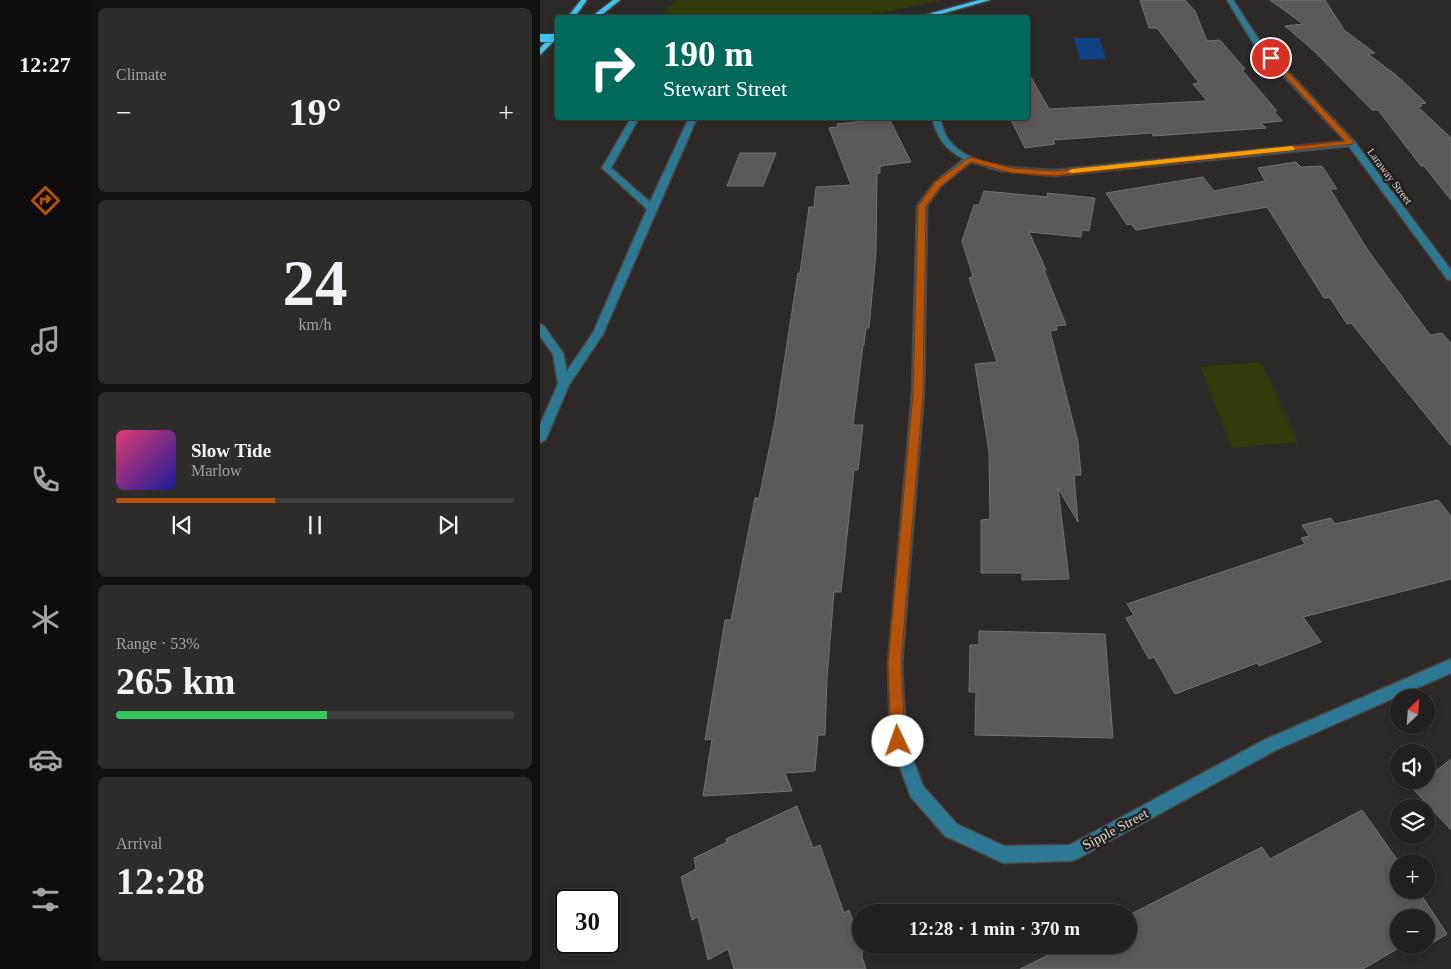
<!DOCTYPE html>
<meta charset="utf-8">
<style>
:root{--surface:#221f1e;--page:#2e2c2b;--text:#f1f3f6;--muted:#a2a2a4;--line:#3f3d3c;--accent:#b45309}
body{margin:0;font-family:Georgia,serif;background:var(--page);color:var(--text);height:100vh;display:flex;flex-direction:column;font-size:19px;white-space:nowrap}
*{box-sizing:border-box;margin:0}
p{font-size:16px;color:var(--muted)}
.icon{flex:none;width:28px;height:28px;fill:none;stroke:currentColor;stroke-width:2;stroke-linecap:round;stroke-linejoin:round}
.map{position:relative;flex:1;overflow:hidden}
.side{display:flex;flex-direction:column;gap:8px;padding:8px;background:#131110;width:450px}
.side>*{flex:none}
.top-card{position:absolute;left:15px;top:15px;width:475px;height:105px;border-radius:5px;box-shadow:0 2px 8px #0003,0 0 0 1px var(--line);background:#00695c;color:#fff;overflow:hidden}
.needle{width:32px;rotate:25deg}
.buttons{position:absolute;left:850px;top:689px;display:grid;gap:10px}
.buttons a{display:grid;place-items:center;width:45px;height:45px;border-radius:50%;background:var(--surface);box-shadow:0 2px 8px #0003,0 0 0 1px var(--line);font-size:25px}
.speed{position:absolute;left:15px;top:889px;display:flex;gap:10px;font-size:25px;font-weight:700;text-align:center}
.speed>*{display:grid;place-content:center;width:65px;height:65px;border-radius:50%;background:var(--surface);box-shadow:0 2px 8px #0003,0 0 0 1px var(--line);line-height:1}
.speed .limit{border:2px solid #111;border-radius:8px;background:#fff;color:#111}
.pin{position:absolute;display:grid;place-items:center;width:42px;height:42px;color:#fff;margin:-21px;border:2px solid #fff;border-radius:50%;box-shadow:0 1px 5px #0007}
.me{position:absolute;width:55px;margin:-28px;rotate:357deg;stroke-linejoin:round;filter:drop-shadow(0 0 4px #0008)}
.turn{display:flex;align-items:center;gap:18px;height:105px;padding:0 25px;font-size:22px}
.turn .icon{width:65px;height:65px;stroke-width:2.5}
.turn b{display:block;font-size:35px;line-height:42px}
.big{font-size:38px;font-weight:800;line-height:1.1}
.side .widget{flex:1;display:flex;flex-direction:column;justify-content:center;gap:8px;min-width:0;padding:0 18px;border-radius:8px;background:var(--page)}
.side .dial{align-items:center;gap:0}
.dial b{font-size:65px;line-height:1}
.song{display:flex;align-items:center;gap:15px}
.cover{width:60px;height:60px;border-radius:8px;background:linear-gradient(135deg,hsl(340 70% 55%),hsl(240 70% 35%))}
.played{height:5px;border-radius:2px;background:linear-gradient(90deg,var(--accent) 40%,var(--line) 40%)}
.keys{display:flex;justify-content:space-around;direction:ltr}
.heat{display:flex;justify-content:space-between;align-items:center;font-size:28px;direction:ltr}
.charge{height:8px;border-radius:4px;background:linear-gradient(90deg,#34c759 53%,var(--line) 0)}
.trip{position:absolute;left:312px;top:904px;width:285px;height:50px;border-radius:25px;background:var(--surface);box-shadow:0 2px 8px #0003,0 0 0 1px var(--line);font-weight:800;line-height:50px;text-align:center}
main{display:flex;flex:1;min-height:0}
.tab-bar{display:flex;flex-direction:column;width:90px;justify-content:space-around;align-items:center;background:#0e0c0c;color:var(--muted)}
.tab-bar .icon{width:35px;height:35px}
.tab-bar .active{color:var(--accent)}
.tab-bar b{font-size:22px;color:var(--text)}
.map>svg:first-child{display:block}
.green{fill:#323a0a}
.water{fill:#0f4185}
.building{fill:#5c585a;stroke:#757072}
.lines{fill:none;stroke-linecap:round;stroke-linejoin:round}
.minor-casing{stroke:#494544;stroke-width:3}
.major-casing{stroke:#494544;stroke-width:3}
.minor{fill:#2d7993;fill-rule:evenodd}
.major{fill:#41c3ee;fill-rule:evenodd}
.major-bridge-casing{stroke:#494544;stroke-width:9;stroke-linecap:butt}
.major-bridge{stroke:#41c3ee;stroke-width:8}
.route{fill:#b45309;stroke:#753606}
.slow{fill:#f59e0b}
.labels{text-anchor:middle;stroke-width:5;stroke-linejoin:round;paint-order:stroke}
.far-street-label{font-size:11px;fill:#d9d6d5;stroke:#23201e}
.street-label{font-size:14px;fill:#d9d6d5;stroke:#23201e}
</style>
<main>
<nav class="tab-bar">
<b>12:27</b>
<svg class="icon active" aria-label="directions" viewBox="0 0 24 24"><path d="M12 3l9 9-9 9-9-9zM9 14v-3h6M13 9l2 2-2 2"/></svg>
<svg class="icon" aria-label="music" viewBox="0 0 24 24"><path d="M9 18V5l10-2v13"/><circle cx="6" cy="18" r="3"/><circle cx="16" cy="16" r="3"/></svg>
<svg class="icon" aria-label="phone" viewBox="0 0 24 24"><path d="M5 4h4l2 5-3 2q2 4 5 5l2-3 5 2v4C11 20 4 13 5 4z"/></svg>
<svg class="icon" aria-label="climate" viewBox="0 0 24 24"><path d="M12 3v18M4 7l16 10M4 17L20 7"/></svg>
<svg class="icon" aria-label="car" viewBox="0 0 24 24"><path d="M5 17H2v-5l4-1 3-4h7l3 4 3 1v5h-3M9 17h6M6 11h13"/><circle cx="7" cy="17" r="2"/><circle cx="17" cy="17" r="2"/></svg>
<svg class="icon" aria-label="filters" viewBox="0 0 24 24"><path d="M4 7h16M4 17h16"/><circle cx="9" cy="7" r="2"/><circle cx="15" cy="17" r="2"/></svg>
</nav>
<section class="side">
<div class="widget"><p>Climate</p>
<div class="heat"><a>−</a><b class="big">19°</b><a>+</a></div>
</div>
<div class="widget dial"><b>24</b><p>km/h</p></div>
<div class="widget">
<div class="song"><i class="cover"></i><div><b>Slow Tide</b><p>Marlow</p></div></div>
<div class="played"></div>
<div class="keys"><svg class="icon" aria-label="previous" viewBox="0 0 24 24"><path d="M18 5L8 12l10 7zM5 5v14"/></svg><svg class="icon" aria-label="pause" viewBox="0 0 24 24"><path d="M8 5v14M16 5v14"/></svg><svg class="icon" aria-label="next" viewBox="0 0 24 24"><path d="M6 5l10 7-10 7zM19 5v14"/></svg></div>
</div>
<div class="widget"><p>Range · 53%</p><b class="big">265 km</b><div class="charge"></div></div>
<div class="widget"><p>Arrival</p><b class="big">12:28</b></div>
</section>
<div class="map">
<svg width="911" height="969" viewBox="0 0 911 969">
<rect width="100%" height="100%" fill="#2d2928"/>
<g class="green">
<polygon points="137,0 402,0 321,17 119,17"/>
<polygon points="721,362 758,442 692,448 660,367"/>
</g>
<polygon class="water" points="534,38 559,38 566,59 540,60"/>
<g class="building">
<polygon points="600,0 645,0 655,11 667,41 680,40 705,69 702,70 737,111 734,111 742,121 721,123 726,128 613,136 612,133 513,140 515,144 485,148 470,118 488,118 488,72 509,109 667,101 653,84 659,83 617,28 609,28"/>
<polygon points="730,0 785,0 804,30 835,53 828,54 856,75 886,103 880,104 882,106 878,107 911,138 911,200 884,166 881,166 838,110 832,110 775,52 745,26 763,24"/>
<polygon points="349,118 371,162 340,166 340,173 337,174 336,252 329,328 326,328 324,345 323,345 313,425 323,425 318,470 314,470 301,592 294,592 287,678 285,735 278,735 275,771 245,773 252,791 163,796 172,739 165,740 185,620 191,620 215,498 219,498 235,421 258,273 260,273 269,207 274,207 276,187 311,185 289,128 298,127 297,124"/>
<polygon points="200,153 236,153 223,186 187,186"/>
<polygon points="756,162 761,167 782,166 797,189 790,189 827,249 890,335 902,333 911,343 911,446 811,323 807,324 790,298 784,298 727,207 596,230 591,224 587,225 566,193 663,177 674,191 725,181 718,168"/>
<polygon points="444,191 508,197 507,193 555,198 549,231 542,230 541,237 489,232 506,270 504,270 526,325 516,326 517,330 510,331 538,442 541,475 534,475 538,522 518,488 529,579 482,580 482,573 441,573 441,520 450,519 449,452 435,364 457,362 429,278 433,277 422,241 434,205 439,205"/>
<polygon points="898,500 911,516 911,579 763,617 781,642 719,666 717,663 635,694 614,657 609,659 586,618 594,615 587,604 765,544 761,538 769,536 762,525 791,518 795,524"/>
<polygon points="439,631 565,634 573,738 435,735 436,692 429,692 430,645 439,645"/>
<polygon points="911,759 911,830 873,789"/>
<polygon points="257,806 273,848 280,845 304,913 309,910 323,947 322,957 326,969 194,969 188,949 168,960 158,917 152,920 141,877 156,869 154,858 187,842 186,839"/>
<polygon points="822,810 859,862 859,890 878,890 907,934 875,954 869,945 886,945 886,918 859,918 859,945 864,945 823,969 480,969 529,945 589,945 589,915 722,847 730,859"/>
</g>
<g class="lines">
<defs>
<g id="minor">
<path d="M687,0H693L721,43L814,141L911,270V280L907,279L809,146L514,176L461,171L431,162L401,186L387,206L384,394L362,663L366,741L383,786L417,824L464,846L530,845L724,740L911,659V673L736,750L537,859L531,861L463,863L405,836L371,797L350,741L348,663L372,394L377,206L395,182L424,159C405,149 398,139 392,118H400C402,123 403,131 406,136C427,169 479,168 514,170L805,141L715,46Z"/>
<polygon points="91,118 99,118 71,168 110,202 149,118 157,118 63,334 29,385 6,439 0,443 0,425 18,384 13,354 0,336 0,324 4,326 23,353 27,371 53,333 107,209 62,168"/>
</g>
<g id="major">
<polygon points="41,0 47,0 34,18 27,18"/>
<polygon points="73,0 80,0 58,18 50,18"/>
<polygon points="439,0 450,0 387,18 374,18"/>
<polygon points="18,30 18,37 0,55 0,48"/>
</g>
</defs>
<use href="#minor" class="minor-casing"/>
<use href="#major" class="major-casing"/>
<use href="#minor" class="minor"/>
<use href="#major" class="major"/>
<defs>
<polyline id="major-bridge" points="0,38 18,38"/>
</defs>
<use href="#major-bridge" class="major-bridge-casing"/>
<use href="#major-bridge" class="major-bridge"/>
</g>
<polygon class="route" points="729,56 733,56 813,141 813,144 514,176 472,173 431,162 401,186 386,206 383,394 361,663 365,741 363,746 358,748 353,746 351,741 348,663 373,394 378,206 395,182 430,157 472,168 514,171 805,141 729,59"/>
<polygon class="slow" points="752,146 755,148 754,150 532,173 528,171 532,169"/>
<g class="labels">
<g class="far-street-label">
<text transform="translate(850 176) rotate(53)" y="4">Laraway Street</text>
</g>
<g class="street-label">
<text transform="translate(575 829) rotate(-28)" y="5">Sipple Street</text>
</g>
</g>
</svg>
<div class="buttons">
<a><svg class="needle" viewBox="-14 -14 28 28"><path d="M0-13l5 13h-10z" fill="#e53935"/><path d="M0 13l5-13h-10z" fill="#a2a2a4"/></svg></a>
<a><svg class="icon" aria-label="sound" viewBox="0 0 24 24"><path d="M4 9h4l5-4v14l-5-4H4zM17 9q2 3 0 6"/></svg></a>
<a><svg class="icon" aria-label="layers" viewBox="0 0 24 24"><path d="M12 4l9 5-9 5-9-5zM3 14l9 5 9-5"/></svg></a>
<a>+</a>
<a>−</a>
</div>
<div class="speed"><div class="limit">30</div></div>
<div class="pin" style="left:731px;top:58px;background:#d93025"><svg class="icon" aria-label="arrive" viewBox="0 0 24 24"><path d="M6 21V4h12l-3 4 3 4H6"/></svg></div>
<svg class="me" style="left:358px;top:741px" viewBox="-20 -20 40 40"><circle r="19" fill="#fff"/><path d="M0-13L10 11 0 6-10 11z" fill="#b45309"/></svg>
<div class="trip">12:28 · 1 min · 370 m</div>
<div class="top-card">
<div class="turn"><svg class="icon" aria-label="right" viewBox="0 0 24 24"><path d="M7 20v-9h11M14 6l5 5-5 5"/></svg><div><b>190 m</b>Stewart Street</div></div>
</div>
</div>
</main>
